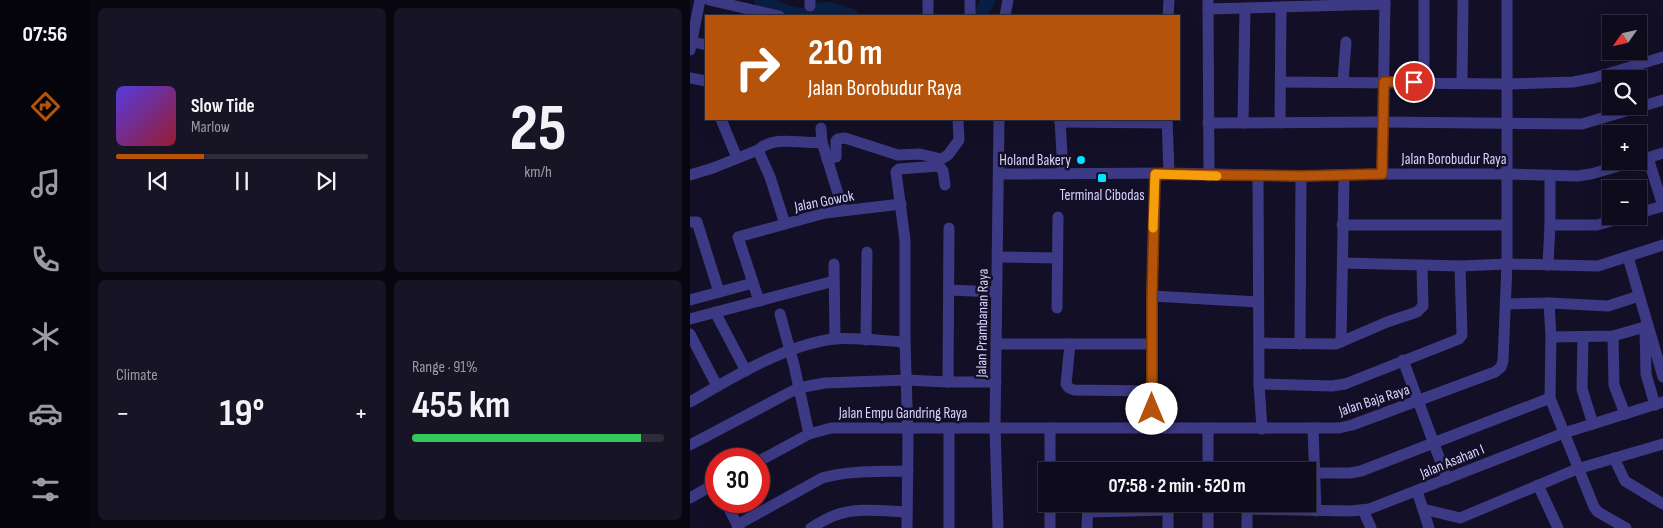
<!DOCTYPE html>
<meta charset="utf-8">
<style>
:root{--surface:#0e0b1c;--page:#171425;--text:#f1f3f6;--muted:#9b9ba3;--line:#2e2b3b;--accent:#b45309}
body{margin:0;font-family:"Sofia Sans Condensed",sans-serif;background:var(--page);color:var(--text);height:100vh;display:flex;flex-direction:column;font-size:19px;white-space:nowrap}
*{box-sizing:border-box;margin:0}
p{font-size:16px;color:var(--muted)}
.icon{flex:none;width:28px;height:28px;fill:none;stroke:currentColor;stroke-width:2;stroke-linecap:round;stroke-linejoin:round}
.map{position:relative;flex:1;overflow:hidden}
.drawer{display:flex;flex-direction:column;gap:8px;padding:8px;background:#08060f;width:600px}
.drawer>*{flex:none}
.guide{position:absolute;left:15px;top:15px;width:475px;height:105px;border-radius:0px;box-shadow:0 5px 20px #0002,0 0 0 1px var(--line);background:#b45309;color:#fff;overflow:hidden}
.needle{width:32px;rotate:236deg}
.controls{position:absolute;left:912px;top:15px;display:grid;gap:10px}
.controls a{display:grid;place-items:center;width:45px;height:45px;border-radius:0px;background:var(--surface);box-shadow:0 5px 20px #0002,0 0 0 1px var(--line);font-size:25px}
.speed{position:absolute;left:15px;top:448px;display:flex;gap:10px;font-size:25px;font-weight:700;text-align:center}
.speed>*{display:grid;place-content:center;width:65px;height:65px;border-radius:50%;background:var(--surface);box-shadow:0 5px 20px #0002,0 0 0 1px var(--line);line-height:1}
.speed .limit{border:8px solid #d22;background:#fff;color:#111}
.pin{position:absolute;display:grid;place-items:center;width:42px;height:42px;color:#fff;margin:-21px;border:2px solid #fff;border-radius:50%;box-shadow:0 1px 5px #0007}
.me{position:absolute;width:55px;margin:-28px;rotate:0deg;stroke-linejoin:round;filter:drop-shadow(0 0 4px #0008)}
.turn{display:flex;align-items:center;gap:18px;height:105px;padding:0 20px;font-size:22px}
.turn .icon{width:65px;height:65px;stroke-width:2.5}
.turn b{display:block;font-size:35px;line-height:42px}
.big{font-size:38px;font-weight:700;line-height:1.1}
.drawer .card{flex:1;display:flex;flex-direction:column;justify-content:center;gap:8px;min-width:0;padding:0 18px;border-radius:8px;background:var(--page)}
.drawer .dial{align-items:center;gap:0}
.dial b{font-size:65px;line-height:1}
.song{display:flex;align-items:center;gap:15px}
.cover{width:60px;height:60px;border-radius:8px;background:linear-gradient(135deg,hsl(250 70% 55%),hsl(350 70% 35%))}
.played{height:5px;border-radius:2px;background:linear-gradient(90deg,var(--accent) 35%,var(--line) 35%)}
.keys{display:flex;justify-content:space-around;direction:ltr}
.heat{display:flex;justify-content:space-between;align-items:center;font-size:28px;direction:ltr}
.charge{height:8px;border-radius:4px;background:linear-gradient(90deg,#34c759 91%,var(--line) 0)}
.drawer .tiles{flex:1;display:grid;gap:8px;grid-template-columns:repeat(2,1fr)}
.trip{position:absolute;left:348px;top:462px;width:278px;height:50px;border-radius:0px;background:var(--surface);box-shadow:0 5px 20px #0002,0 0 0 1px var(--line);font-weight:700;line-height:50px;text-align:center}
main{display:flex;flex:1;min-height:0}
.tabs{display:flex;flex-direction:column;width:90px;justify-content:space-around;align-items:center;background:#06040b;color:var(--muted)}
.tabs .icon{width:35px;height:35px}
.tabs .current{color:var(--accent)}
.tabs b{font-size:22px;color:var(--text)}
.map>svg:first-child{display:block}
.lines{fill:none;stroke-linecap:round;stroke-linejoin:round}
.river{stroke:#0a1f44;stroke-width:14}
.minor{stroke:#3d3a85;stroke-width:11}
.route-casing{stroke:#753606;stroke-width:12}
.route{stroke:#b45309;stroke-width:9}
.slow{stroke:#f59e0b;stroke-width:9}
.poi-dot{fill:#00e5ff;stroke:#130f26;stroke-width:2}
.labels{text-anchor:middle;stroke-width:5;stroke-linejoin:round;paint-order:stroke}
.street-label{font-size:15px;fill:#d9d4ff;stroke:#130f26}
.poi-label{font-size:15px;fill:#d9d4ff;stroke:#130f26;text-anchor:end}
</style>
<main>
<nav class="tabs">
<b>07:56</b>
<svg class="icon current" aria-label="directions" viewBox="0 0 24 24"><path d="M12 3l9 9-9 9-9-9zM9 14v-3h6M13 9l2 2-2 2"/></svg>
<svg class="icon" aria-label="music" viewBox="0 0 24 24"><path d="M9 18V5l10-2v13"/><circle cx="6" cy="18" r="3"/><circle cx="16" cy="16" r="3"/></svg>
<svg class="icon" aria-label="phone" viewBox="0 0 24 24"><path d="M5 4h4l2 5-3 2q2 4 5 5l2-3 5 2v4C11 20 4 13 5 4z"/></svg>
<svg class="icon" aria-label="climate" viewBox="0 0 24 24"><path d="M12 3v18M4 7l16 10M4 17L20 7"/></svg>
<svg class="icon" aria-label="car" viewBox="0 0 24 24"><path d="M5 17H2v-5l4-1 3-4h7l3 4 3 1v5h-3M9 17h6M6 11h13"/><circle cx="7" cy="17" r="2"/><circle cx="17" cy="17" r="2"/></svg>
<svg class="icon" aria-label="filters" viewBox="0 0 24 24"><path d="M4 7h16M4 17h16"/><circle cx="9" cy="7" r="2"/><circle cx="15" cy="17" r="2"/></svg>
</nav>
<section class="drawer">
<div class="tiles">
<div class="card">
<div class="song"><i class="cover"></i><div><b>Slow Tide</b><p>Marlow</p></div></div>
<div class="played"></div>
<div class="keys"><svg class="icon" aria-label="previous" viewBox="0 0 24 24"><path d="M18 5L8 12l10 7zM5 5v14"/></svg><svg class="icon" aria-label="pause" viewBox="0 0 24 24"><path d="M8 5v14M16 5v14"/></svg><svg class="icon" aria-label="next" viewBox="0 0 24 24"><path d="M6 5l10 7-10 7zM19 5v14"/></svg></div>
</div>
<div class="card dial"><b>25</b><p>km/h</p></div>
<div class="card"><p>Climate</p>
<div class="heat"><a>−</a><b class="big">19°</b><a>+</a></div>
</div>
<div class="card"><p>Range · 91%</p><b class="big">455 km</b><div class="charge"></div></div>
</div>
</section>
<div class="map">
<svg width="973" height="528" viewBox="0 0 973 528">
<rect width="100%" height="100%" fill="#130f26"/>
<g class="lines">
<g class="river">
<path d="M71,0C84,6 98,15 112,15C118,15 122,13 127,10C138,6 152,13 162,16"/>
<polyline points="290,16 298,0"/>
</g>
<g class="minor">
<polyline points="19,0 89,16"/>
<polyline points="518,0 519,176"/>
<polyline points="120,6 120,0"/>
<polyline points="518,9 695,4"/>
<polyline points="238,16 238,0"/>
<polyline points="280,16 280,0"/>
<polyline points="315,16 318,0"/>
<polyline points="478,16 479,0"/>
<polyline points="0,41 16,45"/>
<polyline points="0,50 10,0"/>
<polyline points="0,78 16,81"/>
<polyline points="591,82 817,84 883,82 904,78 973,57"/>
<polyline points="653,82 656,42"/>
<polyline points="734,82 734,0"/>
<polyline points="772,83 773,0"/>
<polyline points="31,119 47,158"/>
<polyline points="370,119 373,173"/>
<polyline points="477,119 479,173"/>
<polyline points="370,122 477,123"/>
<polyline points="518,123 694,122 892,124 973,100"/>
<polyline points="553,123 555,8"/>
<polyline points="590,123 591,7"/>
<polyline points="131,128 132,142 153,210"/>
<path d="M68,150C86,134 111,145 132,142"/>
<polyline points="137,159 146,157 146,141 148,139 155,138 208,155 230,154 251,159 258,155 269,140 268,119"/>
<polyline points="951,160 973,153"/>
<polyline points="310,174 479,173 611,176 692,174 817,174 887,176 901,174 946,161"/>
<polyline points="692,174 695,0"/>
<polyline points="0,175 23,168 68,150 80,177 95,224 135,213 211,204"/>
<polyline points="568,176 569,384 572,429"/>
<polyline points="949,213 973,206 958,158"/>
<polyline points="0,222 7,222 29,292"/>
<polyline points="652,225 816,225"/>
<polyline points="860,225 907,225 939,216"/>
<polyline points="308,257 367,258"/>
<polyline points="938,257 973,377"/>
<polyline points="653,263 770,266 817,264 908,266 973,245"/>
<polyline points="144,264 145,339"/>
<polyline points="858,265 860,225 860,175"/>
<polyline points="259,290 306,292"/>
<polyline points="462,296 568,302"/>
<polyline points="0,300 63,283"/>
<polyline points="69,301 48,237 95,224"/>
<polyline points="859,303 861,337 860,398 904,507 908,512 936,528"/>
<polyline points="816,304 859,303 918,306 949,296"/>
<polyline points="367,308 368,217"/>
<polyline points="25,312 56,371"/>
<polyline points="90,314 104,365 119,434"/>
<polyline points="0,319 144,281"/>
<polyline points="955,328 956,374 965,405"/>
<polyline points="0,334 27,386"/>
<polyline points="923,336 924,385 935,414"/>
<polyline points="861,337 923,336 958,326"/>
<polyline points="893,337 892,389 903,424"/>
<polyline points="176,340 177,252"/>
<polyline points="651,342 654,176"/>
<polyline points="570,343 646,344 697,322 727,312 733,306 732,265"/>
<polyline points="306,344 462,344"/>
<polyline points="380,344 376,384 379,388 384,390 462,391"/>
<polyline points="610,344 611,176"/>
<polyline points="713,360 757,479"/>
<polyline points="258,382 259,228"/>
<polyline points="569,384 642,386 655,384 769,339 772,335 770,266"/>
<path d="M0,402C43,377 93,346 143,339C166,337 192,341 215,342"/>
<polyline points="259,428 259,528"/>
<polyline points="462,428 462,296 465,174"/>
<polyline points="623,428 626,511"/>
<polyline points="0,445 108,388 135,383 216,380 258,382 306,382"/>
<polyline points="924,458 935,481 973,504"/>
<polyline points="69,461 119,434 141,428 649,428 662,425 805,372 811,367 813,361 817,264 817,0"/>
<polyline points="360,471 360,428"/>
<polyline points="518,471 518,428"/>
<polyline points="616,473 660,473 671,471 860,398"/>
<polyline points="848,485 868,528"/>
<polyline points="727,491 739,528"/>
<polyline points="0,498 26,483"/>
<polyline points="35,501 49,528"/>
<polyline points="518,504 518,528"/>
<polyline points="557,509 660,511 679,509 874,433 973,402"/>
<polyline points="733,509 770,518"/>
<polyline points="673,510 681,528"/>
<polyline points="398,512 478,510"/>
<polyline points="770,518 887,469 973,444"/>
<path d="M47,525L132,478C160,470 189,472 218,471"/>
<path d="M121,528C129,523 137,518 146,515C167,507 194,511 217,512"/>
<polyline points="217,528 218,440 215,342 215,240 206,172 209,169 249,166 253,171 255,185"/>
<polyline points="308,528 305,427 309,119"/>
<polyline points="360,528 360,504"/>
<polyline points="397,528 398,504"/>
<polyline points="478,528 478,504"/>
<polyline points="557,528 557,504"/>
</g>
</g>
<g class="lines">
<defs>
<polyline id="route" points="462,409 462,296 465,174 611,176 692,174 694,82 724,82"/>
</defs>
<use href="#route" class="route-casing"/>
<use href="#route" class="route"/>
<polyline class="slow" points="463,228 465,174 527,176"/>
</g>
<g class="poi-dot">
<circle cx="391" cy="160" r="5"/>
<rect x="407" y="173" width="10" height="10" rx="2.5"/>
</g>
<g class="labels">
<g class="street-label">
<text x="764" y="164">Jalan Borobudur Raya</text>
<text transform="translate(134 201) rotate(-11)" y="5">Jalan Gowok</text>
<text transform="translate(292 323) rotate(-89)" y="5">Jalan Prambanan Raya</text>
<text transform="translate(684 400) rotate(-18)" y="5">Jalan Baja Raya</text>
<text x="213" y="418">Jalan Empu Gandring Raya</text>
<text transform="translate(762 461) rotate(-22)" y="5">Jalan Asahan I</text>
</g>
<g class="poi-label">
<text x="381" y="165">Holand Bakery</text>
<text x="412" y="200" text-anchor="middle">Terminal Cibodas</text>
</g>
</g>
</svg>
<div class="controls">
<a><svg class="needle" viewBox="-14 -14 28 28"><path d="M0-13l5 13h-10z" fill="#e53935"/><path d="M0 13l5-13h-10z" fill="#9b9ba3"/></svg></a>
<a><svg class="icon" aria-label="search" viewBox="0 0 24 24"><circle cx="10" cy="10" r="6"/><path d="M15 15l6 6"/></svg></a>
<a>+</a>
<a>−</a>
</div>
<div class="speed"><div class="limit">30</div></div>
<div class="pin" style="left:724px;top:82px;background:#d93025"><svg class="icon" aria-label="arrive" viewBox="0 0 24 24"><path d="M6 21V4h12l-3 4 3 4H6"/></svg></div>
<svg class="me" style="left:462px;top:409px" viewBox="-20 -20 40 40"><circle r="19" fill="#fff"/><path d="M0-13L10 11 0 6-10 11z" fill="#b45309"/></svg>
<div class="trip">07:58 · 2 min · 520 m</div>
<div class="guide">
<div class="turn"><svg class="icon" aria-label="right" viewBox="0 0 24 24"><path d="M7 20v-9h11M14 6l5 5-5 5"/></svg><div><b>210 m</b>Jalan Borobudur Raya</div></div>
</div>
</div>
</main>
